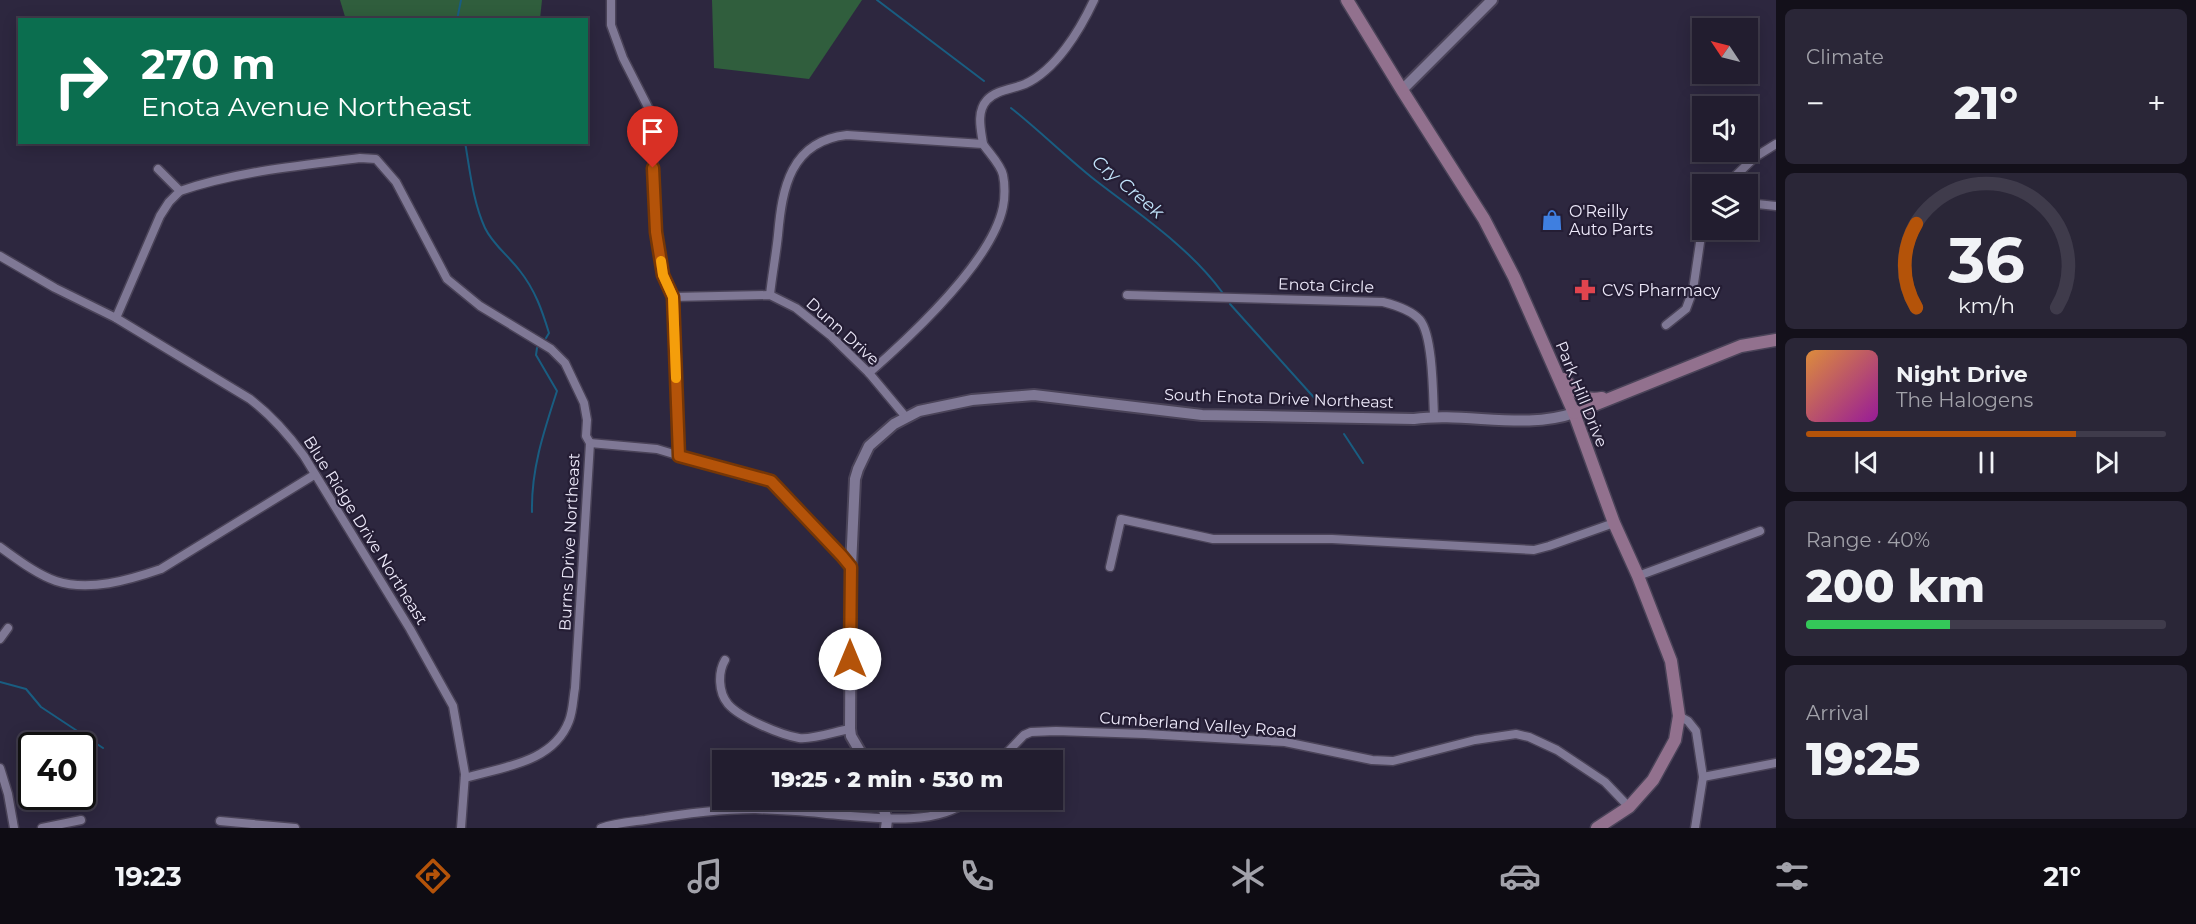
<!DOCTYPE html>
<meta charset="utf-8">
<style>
:root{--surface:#221d2f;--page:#2a2637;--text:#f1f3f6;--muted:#a2a2aa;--line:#3f3b4b;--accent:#b45309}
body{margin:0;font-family:Montserrat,sans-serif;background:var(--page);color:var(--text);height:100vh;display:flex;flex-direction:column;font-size:22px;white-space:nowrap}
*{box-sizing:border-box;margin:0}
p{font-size:20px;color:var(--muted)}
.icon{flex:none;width:33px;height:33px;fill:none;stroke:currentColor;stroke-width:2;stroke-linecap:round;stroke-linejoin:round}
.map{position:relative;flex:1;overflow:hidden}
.drawer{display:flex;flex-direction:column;gap:9px;padding:9px;background:#13101a;width:420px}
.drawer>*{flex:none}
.top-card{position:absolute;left:18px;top:18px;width:570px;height:126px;border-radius:0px;box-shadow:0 3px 15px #0003,0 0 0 2px var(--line);background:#0b6e4f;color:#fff;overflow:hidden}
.needle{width:39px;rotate:305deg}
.buttons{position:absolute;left:1692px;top:18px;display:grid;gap:12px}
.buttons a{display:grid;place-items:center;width:66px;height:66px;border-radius:0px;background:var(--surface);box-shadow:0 3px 15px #0003,0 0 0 2px var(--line);font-size:30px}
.speed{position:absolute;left:18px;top:732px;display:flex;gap:12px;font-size:30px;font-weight:700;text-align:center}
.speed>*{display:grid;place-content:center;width:78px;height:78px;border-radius:50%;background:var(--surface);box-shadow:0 3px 15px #0003,0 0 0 2px var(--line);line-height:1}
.speed .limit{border:3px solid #111;border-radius:9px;background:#fff;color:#111}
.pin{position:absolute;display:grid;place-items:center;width:51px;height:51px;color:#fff;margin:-62px -26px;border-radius:50% 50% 50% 0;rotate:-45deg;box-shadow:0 0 6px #0007}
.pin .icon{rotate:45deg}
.me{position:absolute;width:66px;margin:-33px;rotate:0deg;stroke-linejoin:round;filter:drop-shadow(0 0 4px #0008)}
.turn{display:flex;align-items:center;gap:21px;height:126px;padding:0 24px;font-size:27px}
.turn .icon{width:78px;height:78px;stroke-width:2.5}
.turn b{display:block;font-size:42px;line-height:51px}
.big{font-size:45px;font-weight:800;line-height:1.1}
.drawer .tile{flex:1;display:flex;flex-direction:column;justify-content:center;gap:9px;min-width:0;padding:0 21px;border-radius:9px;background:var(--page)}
.drawer .dial{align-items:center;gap:0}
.dial svg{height:156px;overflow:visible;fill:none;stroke:var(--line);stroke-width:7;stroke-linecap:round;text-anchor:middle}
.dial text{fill:var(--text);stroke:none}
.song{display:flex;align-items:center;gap:18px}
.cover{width:72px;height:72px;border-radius:9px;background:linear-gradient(135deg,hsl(30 70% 55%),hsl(300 70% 35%))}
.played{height:6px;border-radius:3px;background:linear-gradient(90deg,var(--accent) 75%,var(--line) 75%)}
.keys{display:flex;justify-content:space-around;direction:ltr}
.heat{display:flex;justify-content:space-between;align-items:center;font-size:33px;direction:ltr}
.charge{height:9px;border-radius:4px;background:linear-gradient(90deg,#34c759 40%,var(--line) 0)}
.trip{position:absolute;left:712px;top:750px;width:351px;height:60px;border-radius:0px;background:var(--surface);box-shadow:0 3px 15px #0003,0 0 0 2px var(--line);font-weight:800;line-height:60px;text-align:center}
.tabs{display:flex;height:96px;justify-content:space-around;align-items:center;background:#0e0c13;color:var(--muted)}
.tabs .icon{width:42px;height:42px}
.tabs .active{color:var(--accent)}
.tabs b{font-size:27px;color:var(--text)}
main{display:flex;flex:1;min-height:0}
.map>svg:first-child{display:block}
.green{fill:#305e3d}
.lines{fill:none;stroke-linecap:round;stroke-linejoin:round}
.stream{stroke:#195d81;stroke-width:2}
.minor-casing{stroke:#4a4358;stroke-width:11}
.tertiary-casing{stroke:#4a4358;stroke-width:14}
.secondary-casing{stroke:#4a4358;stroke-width:15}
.minor{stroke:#7f7895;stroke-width:8}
.tertiary{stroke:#7f7895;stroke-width:10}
.secondary{stroke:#92718e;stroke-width:12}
.route-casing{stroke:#753606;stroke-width:15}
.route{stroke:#b45309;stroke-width:10}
.slow{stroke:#f59e0b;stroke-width:10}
.labels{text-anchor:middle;stroke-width:4.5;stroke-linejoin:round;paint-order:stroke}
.poi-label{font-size:16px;fill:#ede9fa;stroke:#241d34;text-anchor:start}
.street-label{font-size:16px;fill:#ede9fa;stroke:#241d34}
.water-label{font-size:18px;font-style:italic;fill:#c2e4fb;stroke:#241d34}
</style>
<main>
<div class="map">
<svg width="1776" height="828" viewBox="0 0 1776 828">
<rect width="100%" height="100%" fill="#2d273f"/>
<g class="green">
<polygon points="340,0 542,0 540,19 346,20"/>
<polygon points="712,0 862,0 809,79 714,68"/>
</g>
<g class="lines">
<g class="stream">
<polyline points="877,0 984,81"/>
<polyline points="457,20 461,0"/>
<path d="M1011,108C1040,131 1066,157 1095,180C1139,214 1189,247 1222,292"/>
<path d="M465,142C470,171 473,202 485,228C493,245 509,256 520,271C535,290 542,310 549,333L546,338"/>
<polyline points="1230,304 1318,402"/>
<polyline points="1344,434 1363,463"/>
<path d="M532,512C531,469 544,431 557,391L536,355L537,348"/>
<polyline points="0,682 26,689 41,707 103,748"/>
</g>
<defs>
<g id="minor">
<polyline points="611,0 611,25 623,58 651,113 653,125 653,190 656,232 663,275 673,297 679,456"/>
<path d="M983,144C981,130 976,112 987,100C996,90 1013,89 1025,84C1056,70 1080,30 1094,0"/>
<polyline points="1727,184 1755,157 1776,144"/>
<path d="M180,191C238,171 299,166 360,158L376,159L396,182L447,279L480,306L551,349L565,363L584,403L587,420L586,436L590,443L575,688C573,699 573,711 569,721C553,763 502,767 465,778"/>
<polyline points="1748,199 1757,204 1776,206"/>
<path d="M0,256L55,288L116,318L250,399C272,416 288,434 304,456L410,629L453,706L465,774L461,828"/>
<path d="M770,295C772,275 776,255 778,235C782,189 790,141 847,135L983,144C989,153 1001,165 1003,175C1005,184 1005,198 1003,207C992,261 910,337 869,373"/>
<path d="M1127,295L1383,302C1395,305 1412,311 1420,320C1433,336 1433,395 1434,417"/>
<polyline points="673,297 770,295 796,308 830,335 869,373 905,416"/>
<polyline points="116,318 160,216 169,202 180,191 158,169"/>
<polyline points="1666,325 1686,309 1693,290 1702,229"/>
<polyline points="590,443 657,449 750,477 764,478 771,481 851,567"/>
<path d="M0,547C17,559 36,574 56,581C89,592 129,580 161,569L314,475"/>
<polyline points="1110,567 1121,519 1213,539 1332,539 1534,550 1549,546 1614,523"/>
<polyline points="1638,576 1760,531"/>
<polyline points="0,639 8,628"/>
<path d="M725,660C718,672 718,692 728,704C740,718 781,735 799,738C812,740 837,731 850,729"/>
<polyline points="1679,716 1688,721 1696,731 1703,777 1695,828"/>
<polyline points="1000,760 1024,735 1031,732 1056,731 1145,734 1285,742 1372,760 1393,761 1475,740 1516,734 1529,737 1557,750 1605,782 1629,807"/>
<polyline points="0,768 8,794 14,828"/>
<polyline points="1703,777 1776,763"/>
<polyline points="220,821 295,828"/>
<polyline points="42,828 81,820"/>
<path d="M601,828C615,823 630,822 645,820C681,814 718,809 754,809C778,810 803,811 827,814C867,817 936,828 968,800"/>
</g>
<g id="tertiary">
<polyline points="1402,90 1492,0"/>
<path d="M865,760L851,736L850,729L851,567L855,479L858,469L869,446L894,424L919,411L972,400L1034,395L1202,415L1414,419C1465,412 1526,430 1574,413"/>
<polyline points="881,800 887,820 886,828"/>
</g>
<g id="secondary">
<polyline points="1347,0 1402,90 1484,219 1514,277 1574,413 1614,523 1638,576 1671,661 1679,716 1675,740 1653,780 1629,807 1597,828"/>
<path d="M1564,379C1577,391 1581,402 1602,398"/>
<polyline points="1574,413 1741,346 1776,340"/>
</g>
</defs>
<use href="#minor" class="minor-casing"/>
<use href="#tertiary" class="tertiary-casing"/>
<use href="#secondary" class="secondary-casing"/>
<use href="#minor" class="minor"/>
<use href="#tertiary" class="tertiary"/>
<use href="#secondary" class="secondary"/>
</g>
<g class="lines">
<defs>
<polyline id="route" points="653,168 656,232 663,275 673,297 679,456 771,481 842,556 851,567 850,659"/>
</defs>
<use href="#route" class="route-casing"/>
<use href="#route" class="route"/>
<polyline class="slow" points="661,261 663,275 673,297 676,378"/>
</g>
<defs>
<symbol id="shop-bare" viewBox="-9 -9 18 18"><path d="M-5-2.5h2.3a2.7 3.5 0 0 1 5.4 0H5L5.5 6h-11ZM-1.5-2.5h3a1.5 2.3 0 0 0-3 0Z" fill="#3f7fe0" stroke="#241d34" stroke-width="2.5" paint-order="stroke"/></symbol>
<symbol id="pharmacy-bare" viewBox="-9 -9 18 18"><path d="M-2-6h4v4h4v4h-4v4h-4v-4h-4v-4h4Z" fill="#e0444e" stroke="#241d34" stroke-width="2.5" paint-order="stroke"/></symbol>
</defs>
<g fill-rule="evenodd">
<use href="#shop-bare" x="1537" y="205" width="30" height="30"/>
<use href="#pharmacy-bare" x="1570" y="275" width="30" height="30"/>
</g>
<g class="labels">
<g class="poi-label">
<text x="1569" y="217">O'Reilly<tspan x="1569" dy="18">Auto Parts</tspan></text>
<text x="1602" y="296">CVS Pharmacy</text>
</g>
<g class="street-label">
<text transform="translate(1326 285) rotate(2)" y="6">Enota Circle</text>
<text transform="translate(843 331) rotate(42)" y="6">Dunn Drive</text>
<text transform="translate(1582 394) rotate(68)" y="6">Park Hill Drive</text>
<text transform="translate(1279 398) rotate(2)" y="6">South Enota Drive Northeast</text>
<text transform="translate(366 530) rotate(58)" y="6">Blue Ridge Drive Northeast</text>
<text transform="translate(569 542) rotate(-87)" y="6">Burns Drive Northeast</text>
<text transform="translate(1198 724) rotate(4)" y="6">Cumberland Valley Road</text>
</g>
<g class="water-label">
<text transform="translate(1128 187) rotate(40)" y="6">Cry Creek</text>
</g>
</g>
</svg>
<div class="buttons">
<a><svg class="needle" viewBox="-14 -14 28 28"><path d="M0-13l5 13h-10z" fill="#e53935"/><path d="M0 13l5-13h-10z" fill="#a2a2aa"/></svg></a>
<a><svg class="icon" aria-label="sound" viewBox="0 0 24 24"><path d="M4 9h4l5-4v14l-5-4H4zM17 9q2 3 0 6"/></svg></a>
<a><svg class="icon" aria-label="layers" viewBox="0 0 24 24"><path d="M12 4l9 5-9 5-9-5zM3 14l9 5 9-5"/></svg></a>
</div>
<div class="speed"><div class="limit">40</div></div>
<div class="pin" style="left:653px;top:168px;background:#d93025"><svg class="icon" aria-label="arrive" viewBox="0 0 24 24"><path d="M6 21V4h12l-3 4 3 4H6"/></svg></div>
<svg class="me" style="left:850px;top:659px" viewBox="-20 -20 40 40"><circle r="19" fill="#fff"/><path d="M0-13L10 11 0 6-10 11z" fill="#b45309"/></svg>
<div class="trip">19:25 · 2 min · 530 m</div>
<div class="top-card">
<div class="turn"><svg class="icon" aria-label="right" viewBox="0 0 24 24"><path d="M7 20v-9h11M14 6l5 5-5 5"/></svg><div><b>270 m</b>Enota Avenue Northeast</div></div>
</div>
</div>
<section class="drawer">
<div class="tile"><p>Climate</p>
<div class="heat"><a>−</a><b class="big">21°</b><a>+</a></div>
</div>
<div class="tile dial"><svg viewBox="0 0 100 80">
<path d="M14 69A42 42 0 1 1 86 69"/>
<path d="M14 69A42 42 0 0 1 14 26" stroke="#b45309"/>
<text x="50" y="56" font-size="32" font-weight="700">36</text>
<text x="50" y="72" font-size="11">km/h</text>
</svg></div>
<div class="tile">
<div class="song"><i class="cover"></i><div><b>Night Drive</b><p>The Halogens</p></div></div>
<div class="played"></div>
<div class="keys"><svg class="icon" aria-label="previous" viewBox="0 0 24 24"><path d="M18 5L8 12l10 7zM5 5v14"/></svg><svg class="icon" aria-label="pause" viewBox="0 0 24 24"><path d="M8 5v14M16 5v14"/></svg><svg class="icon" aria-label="next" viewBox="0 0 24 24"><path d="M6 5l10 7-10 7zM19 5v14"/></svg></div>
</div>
<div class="tile"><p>Range · 40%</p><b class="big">200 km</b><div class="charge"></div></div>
<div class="tile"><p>Arrival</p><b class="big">19:25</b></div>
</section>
</main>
<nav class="tabs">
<b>19:23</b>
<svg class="icon active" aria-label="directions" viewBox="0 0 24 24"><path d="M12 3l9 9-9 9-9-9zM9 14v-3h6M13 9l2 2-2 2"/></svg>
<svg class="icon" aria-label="music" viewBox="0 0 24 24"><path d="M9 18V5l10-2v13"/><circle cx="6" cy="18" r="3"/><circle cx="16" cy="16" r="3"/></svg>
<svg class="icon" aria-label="phone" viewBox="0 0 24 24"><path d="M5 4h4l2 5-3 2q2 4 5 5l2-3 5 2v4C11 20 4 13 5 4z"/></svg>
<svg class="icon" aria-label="climate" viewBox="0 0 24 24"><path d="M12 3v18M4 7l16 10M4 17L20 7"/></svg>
<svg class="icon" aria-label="car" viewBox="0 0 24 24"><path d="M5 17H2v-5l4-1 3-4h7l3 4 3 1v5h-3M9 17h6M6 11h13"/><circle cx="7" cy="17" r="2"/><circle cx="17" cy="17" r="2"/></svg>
<svg class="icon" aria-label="filters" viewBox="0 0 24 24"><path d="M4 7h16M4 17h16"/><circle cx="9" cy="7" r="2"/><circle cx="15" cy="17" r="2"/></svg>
<b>21°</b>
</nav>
